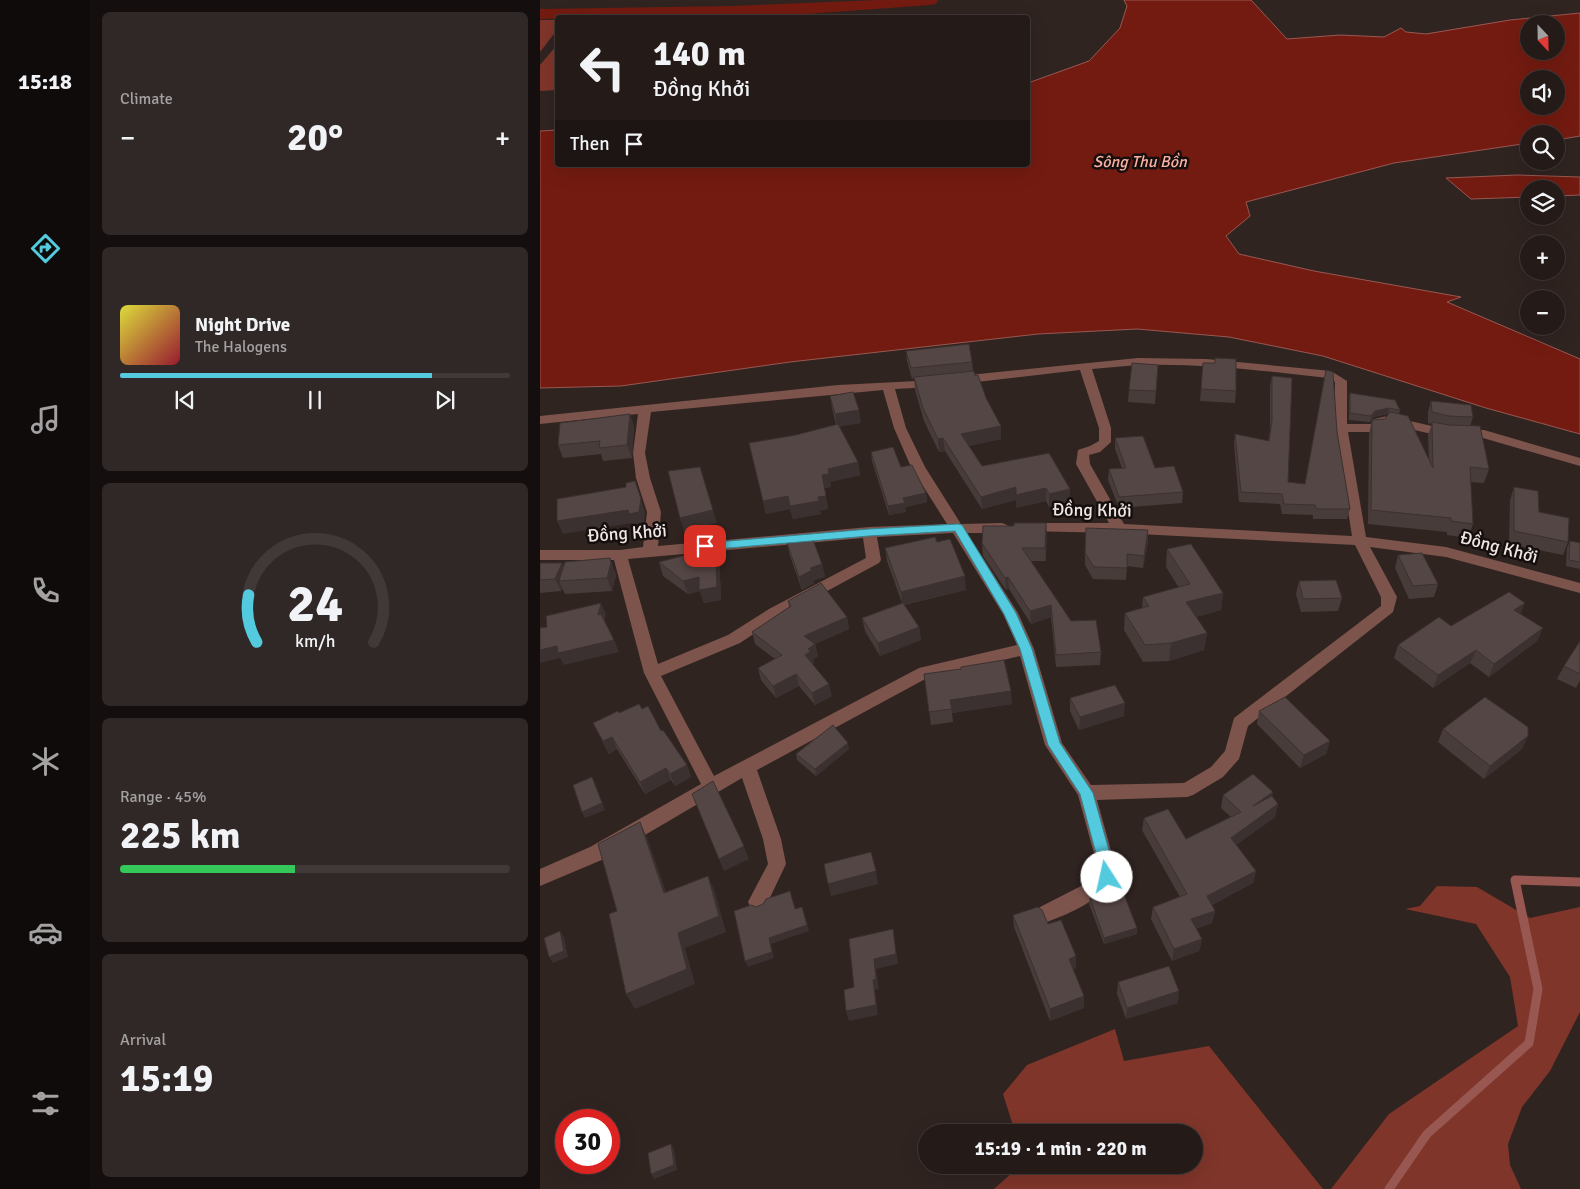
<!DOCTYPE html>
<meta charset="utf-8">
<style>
:root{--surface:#241b19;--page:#302826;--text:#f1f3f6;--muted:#a3a1a2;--line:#413938;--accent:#54cade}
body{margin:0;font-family:Signika,sans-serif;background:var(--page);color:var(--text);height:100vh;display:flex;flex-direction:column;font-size:19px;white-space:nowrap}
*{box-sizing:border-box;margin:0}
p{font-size:16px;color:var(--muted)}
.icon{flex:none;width:28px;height:28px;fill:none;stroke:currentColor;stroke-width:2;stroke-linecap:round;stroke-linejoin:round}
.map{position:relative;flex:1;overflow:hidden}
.drawer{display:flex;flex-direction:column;gap:12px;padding:12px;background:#140f0e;width:450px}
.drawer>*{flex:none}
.hud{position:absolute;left:15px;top:15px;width:475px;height:152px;border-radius:5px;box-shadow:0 5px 20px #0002,0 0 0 1px var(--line);background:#241b19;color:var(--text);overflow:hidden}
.needle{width:32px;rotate:158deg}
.fabs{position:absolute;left:980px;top:15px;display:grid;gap:10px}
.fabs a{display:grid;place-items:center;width:45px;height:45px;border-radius:50%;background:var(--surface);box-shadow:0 5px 20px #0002,0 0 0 1px var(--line);font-size:25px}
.speed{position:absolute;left:15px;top:1109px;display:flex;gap:10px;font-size:25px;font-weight:700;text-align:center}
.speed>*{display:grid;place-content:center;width:65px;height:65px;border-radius:50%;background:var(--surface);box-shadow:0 5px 20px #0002,0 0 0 1px var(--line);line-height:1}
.speed .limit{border:8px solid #d22;background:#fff;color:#111}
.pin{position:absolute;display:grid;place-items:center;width:42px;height:42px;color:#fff;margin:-21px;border-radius:10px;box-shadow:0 2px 8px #0006}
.me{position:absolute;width:55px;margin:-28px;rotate:350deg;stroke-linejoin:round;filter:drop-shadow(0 0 4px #0008)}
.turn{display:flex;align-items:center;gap:18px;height:105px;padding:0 15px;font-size:22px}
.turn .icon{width:65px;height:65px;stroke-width:2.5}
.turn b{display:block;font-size:35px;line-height:42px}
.then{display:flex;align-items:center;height:48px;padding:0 15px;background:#0003;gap:10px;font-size:19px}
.big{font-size:38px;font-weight:800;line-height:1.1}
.drawer .card{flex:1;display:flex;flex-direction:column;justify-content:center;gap:8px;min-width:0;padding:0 18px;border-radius:8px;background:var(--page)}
.drawer .dial{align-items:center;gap:0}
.dial svg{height:130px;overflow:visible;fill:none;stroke:var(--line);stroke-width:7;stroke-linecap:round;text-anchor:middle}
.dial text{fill:var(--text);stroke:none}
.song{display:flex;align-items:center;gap:15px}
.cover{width:60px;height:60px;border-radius:8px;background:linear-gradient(135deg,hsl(60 70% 55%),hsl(350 70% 35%))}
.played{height:5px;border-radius:2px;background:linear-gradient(90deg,var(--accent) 80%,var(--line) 80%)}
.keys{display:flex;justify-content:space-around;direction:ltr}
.heat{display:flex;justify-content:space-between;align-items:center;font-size:28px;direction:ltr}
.charge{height:8px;border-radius:4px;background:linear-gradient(90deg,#34c759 45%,var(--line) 0)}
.trip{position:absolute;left:378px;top:1124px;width:285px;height:50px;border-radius:25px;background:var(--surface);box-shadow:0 5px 20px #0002,0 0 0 1px var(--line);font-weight:800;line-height:50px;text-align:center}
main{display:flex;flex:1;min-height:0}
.tabs{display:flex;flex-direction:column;width:90px;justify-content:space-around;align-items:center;background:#0e0b0a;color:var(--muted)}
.tabs .icon{width:35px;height:35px}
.tabs .current{color:var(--accent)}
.tabs b{font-size:22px;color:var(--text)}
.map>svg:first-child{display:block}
.green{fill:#7f352a}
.water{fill:#731b11;stroke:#985851;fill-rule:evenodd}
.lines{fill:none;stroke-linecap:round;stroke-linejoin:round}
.stream{stroke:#985851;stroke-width:9}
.river{fill:#731b11;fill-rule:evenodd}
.minor{fill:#7c544c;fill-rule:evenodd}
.wall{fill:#483c3a}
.shaded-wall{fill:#3b3130}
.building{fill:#544644;stroke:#3b3130}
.route{fill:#54cade;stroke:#378390}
.labels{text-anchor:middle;stroke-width:5;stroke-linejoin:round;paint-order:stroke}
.far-water-label{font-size:16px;font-style:italic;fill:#fcb0a2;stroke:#140e0d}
.street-label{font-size:18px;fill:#efe6e5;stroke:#140e0d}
</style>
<main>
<nav class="tabs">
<b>15:18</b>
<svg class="icon current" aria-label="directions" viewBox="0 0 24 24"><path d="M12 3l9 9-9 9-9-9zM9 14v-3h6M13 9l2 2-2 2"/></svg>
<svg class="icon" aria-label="music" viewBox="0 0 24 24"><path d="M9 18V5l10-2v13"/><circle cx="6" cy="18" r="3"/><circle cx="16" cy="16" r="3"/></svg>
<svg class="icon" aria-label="phone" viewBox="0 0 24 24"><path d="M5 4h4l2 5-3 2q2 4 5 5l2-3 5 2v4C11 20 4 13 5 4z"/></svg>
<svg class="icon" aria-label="climate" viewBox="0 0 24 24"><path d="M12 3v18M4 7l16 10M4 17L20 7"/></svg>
<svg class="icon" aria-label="car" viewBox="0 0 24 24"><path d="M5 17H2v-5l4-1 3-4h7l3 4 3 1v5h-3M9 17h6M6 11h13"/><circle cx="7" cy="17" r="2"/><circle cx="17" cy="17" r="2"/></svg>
<svg class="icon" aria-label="filters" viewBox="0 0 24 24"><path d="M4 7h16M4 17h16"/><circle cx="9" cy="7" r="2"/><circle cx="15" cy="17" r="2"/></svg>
</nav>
<section class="drawer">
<div class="card"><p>Climate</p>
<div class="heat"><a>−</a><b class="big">20°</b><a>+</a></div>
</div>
<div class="card">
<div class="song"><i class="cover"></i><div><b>Night Drive</b><p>The Halogens</p></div></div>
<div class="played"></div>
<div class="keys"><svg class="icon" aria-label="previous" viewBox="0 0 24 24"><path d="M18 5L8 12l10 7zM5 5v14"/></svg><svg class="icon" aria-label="pause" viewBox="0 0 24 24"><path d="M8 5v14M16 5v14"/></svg><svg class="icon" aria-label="next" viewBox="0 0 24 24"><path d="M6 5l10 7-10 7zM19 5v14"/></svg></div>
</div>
<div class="card dial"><svg viewBox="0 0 100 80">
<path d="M14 69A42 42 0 1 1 86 69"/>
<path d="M14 69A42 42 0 0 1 9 40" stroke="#54cade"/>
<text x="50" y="56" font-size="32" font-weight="700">24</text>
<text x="50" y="72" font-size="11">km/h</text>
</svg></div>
<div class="card"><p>Range · 45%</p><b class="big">225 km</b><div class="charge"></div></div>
<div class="card"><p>Arrival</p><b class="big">15:19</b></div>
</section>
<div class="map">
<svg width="1040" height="1189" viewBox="0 0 1040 1189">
<rect width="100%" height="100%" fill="#302421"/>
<g class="green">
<polygon points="0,20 17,20 17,30 0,52"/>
<polygon points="17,45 17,90 0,91 0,65"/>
<polygon points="897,886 937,887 990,918 1040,907 1040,1012 1010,1071 982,1107 968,1144 970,1165 981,1189 791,1189 849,1114 978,1026 970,977 936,924 865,909 880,906"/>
<polygon points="575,1029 584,1061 669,1046 783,1189 454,1189 473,1172 474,1165 654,1165 654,1132 475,1132 463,1094 487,1065"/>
</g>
<g class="water">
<path d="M584,0H711L747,39L800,35L844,37L861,28L866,32L886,34L970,20L1040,13V136L1016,140V134H989V143L854,163L706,202L710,216L686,236L699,254L774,271L921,297L907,302L1040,359V434L946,408L783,356L689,337L597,329L498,334L250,362L81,386L0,388V131L17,130L18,165H488V83L549,61L580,28L587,6ZM989,24H1016V51H989ZM989,79H1016V106H989Z"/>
<polygon points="977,175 1040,177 1040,195 1016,196 1016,189 989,189 989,197 931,199 906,178"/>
</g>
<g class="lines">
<polyline class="stream" points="849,1189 887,1134 989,1043 998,989 975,880 1040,882"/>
<polygon class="river" points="338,0 398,0 396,4 390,5 267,14 0,19 0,9 193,6"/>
<path class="minor" d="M598,358L666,359L791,371L807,381V424H831L834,419L848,416L905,429L944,430L1040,458V466L943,438L905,437L848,424L844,425L841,431L837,432H808L826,537L906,547L1040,583V593L906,557L830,547L857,597L853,612L708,726L699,759L683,777L653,795L647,797L557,800L577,872C566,898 533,912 507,922L500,919L497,913L500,907L545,884L559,872L538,795L505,745L480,656L389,677L217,770L241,839L246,864L225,908L218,911L211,908L208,902L228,864L223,839L202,778L64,859L0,886V869L50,847L161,784L104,673L74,560H0V550H80L103,547L107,512L96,478L93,453L98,414L0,424V416L298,385L397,380L399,383L393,387L355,389L366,428L385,467L421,524L462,523L467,525L469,528L467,531L462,533H427L478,613L494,649L522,743L551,785L644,783L671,767L685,751L694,718L841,606V597L815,545L579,533L483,531L481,528L483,525L488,523H569L536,464L538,450L550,446L559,441V428L540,370L419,384L413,380L419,376ZM598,365C662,363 725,371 788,378L795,382V428L812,536L584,524L550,464L549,455L560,452L571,442V428L552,369ZM343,390L354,428L371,467L407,524L329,527L118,546L121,512L110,478L105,453L111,412ZM413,533L463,614L477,645L379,668L174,776L121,676L200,643L239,617L339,563L341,560L337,537ZM323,538L326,558L229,609L188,635L118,664L88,559Z"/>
</g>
<g class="wall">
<polygon points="366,351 432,362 433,371 446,398 461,439 429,446 442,466 530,489 530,502 509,507 506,501 476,508 476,500 442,509 405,451 399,452 384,421 375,390 374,378 372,379 367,361"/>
<polygon points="663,363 696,391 695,403 660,401"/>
<polygon points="618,365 615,404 588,402 589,390"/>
<polygon points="732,376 748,482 765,484 797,432 810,509 807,519 773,519 773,515 742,514 740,504 699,502 694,444 695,434 728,441 730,431 730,386"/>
<polygon points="810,393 860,410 859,414 889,459 888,435 892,424 888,423 888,412 891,401 933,417 930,426 949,469 944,483 930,482 933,524 928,538 907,535 907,532 828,524 829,434 832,420 845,419 848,414 834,417 830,422 809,420 809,400"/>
<polygon points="290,396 321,423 299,426 318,462 320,475 290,482 291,487 284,488 288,509 280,510 281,514 253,519 250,509 226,514 209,443 256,435 296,425 292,408"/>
<polygon points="90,414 94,427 92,458 63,461 61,454 23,458 18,445"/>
<polygon points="575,438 615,468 643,492 642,503 579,508 568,480 569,469 582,468 575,449"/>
<polygon points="331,452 361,467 386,493 387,502 366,507 366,512 349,515 332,461"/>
<polygon points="974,487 1028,542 1023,555 969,544 970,500"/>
<polygon points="506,523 506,561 491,561 531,621 561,652 560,665 516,667 511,617 491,624 469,589 466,590 443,556 442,543 474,526"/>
<polygon points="608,530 608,542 603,568 587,566 586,580 553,579 545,565 545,553"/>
<polygon points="1030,541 1040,543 1040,569 1026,566 1027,548"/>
<polygon points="175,542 179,555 181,600 164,603 160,591 148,594 123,576 119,562 158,552"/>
<polygon points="397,542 426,590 364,605 379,627 381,640 340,656 325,631 322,618 362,603 347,561 345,548"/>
<polygon points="247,543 282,564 285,577 274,580 274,583 262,590 250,556"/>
<polygon points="627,549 683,593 681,610 656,617 667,633 664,650 629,661 603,662 584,630 585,613 602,608 603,597 639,588 626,567"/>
<polygon points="858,555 898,584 894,597 869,599 855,568"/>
<polygon points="0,563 23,567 75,571 76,576 72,591 25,594 22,588 21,591 0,593"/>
<polygon points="759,581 802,598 798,611 761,612 756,594"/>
<polygon points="248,601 307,617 309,629 275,644 278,656 273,660 274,663 272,664 292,696 275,705 259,686 236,698 221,680 218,668 235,659 215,644 212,632 249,607"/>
<polygon points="985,603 980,614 1003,628 997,641 949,677 930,663 893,688 854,658 858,645 911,626"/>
<polygon points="1040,641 1040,680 1036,688 1017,679 1024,666"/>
<polygon points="384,674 472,704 412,713 413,722 391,725"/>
<polygon points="530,698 584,716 539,730 530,711"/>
<polygon points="102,709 121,731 147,765 151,777 135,786 131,780 105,794 77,749 69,754 53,723 79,713"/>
<polygon points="719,711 790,741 786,754 760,768 717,724"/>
<polygon points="903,729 988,736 982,749 944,779 898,742"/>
<polygon points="309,749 276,776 257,760 256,754"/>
<polygon points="733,792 732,796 738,804 735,817 696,845 716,871 713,883 672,905 675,911 672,923 656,929 662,939 659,951 632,961 611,919 613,907 640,897 602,830 604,818 646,839 691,817 681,808 683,795"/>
<polygon points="550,898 597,928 597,934 564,944 549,904"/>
<polygon points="473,915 536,968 533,969 544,1008 510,1021 474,927"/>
<polygon points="578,982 638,1003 586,1019 577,994"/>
</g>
<g class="shaded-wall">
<polygon points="849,408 848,414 834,417 830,422 831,416 835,411"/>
<polygon points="319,410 321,423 297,427 295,414"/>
<polygon points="90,414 94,427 92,458 87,445"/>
<polygon points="461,426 461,439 422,447 421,434"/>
<polygon points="403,438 405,451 399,452 398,439"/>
<polygon points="318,462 320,475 290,482 291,487 284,488 282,475 288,469"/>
<polygon points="95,481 105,512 104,525 93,527 92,523 23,534 17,521 88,510"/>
<polygon points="476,487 506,488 506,501 476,508 476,500 442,509 441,497"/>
<polygon points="530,489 530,502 509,507 509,494"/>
<polygon points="386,493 387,502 366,507 366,512 349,515 348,506 363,498"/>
<polygon points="248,496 278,497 286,496 288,509 280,510 281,514 253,519 250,509 226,514 223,501"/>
<polygon points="173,510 177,523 144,531 140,518"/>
<polygon points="506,523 507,536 506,561 505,548"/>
<polygon points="608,530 608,542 603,568 604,556"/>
<polygon points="175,542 179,555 181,600 164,603 160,591 148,594 143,581"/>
<polygon points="70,558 76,576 72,591 67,578"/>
<polygon points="22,563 27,574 19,581 22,588 21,591 15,579"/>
<polygon points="282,564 285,577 274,580 274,583 262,590 259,577 270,568"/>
<polygon points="425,576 426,590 362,605 361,592"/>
<polygon points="468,577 469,589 466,590 465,578"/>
<polygon points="683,593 681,610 644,620 646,602"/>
<polygon points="61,603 66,614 63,627 58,615"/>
<polygon points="985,603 979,616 974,610"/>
<polygon points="511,605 511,617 491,624 490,611"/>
<polygon points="307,617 309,629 275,644 278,656 273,660 274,663 268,667 265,655 264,636"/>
<polygon points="379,627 381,640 340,656 338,643"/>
<polygon points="1003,628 997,641 949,677 954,664"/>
<polygon points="667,633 664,650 629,661 631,643"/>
<polygon points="74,640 79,652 24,665 20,658 0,663 0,650 17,646"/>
<polygon points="936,650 930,663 893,688 898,675"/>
<polygon points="256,674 259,686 236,698 233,686"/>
<polygon points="289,684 292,696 275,705 272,693"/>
<polygon points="471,691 472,704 412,713 410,700"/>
<polygon points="585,703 584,716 539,730 540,717"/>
<polygon points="988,736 982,749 944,779 950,766"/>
<polygon points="72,737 77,749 69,754 63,741"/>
<polygon points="790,741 786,754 760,768 764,755"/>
<polygon points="308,743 309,749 276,776 275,769"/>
<polygon points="147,765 151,777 135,786 130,774"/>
<polygon points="126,768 131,780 105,794 100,782"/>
<polygon points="52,777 55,783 65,810 45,818 42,812"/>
<polygon points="733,792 730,804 713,806"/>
<polygon points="738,804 735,817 688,851 691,838"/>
<polygon points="100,822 107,838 132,909 124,893"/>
<polygon points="204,846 209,859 184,871 179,859"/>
<polygon points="336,871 338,884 291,896 288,884"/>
<polygon points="716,871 713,883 665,909 667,896"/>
<polygon points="168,876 175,892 186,932 145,948 155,984 95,1009 86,994 138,933"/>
<polygon points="675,911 672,923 649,931 651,919"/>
<polygon points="264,913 269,931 231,944 234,958 208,967 205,961 229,938"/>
<polygon points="597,928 597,934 564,944 564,938"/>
<polygon points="353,929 358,964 336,969 339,989 335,990 338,1015 309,1021 306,1011 333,980 334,959"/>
<polygon points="20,931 24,937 28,957 13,963 9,957"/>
<polygon points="662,939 659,951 632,961 634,949"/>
<polygon points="536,956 536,968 529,971 529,959"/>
<polygon points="639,991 638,1003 586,1019 587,1008"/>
<polygon points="544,996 544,1008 510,1021 510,1009"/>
<polygon points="131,1144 134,1149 137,1170 114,1179 111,1174"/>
</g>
<g class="building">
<polygon points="429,344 432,362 371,368 366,351"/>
<polygon points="675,358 696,359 696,391 661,389 663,363 675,363"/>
<polygon points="592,363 618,365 616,391 589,390"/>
<polygon points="786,370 793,372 797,432 810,509 776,509 775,505 744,504 742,494 701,492 695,434 729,441 732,421 732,376 752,378 748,482 765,484"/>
<polygon points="434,371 435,376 438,375 446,398 461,426 421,434 442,466 509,453 530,489 509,494 506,488 476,495 476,487 441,497 403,438 398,439 383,408 374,377"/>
<polygon points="313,392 319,410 295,414 290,396"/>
<polygon points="810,393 855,400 860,410 849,408 835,411 831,416 810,413"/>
<polygon points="891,401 931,405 933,417 909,416 892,412"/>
<polygon points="851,412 868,416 893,468 892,422 909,425 940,426 949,469 930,467 933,524 911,521 911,518 831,510 832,420 845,419 849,413"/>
<polygon points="90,414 87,445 59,448 60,441 18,445 20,423"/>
<polygon points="298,424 318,462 288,469 289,474 282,475 286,496 278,497 279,501 250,506 248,496 223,501 209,443 256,435"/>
<polygon points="603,436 615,468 634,466 643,492 579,497 569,469 586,468 575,438"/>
<polygon points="353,447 361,467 372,465 386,493 363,498 365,503 348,506 331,452"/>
<polygon points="160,467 173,510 140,518 128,471"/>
<polygon points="95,481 101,499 99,512 89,514 88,510 17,521 17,499 86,487 86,483"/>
<polygon points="974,487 998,491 999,512 1029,518 1028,542 974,531"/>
<polygon points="474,523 506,523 505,548 482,548 531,621 556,620 561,652 516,655 511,605 490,611 468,577 465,578 442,543 443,526 474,526"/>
<polygon points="546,528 608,530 604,556 587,554 587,568 554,567 545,553"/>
<polygon points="272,537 282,564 270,568 272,570 259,577 247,543"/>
<polygon points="395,537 397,542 410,539 425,576 361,592 345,548"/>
<polygon points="1030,541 1040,543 1040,562 1029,560"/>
<polygon points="175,542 177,587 159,590 159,577 143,581 119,562 158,552 158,545"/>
<polygon points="651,544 683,593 646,602 667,633 631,643 605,645 585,613 609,606 603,597 650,584 627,549"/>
<polygon points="882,553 898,584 873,586 858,555"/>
<polygon points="70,558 71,563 67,578 19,581 25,562"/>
<polygon points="0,563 22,563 15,579 0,580"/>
<polygon points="796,580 802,598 763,599 759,581"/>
<polygon points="281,583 307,617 264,636 275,644 268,649 271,651 265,655 289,684 272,693 256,674 233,686 218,668 242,655 212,632 251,606 248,601"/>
<polygon points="969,592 985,603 974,610 1003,628 954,664 936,650 898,675 858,645 899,617 911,626"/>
<polygon points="61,603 58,615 61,614 74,640 18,653 17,646 0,650 0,628 7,627 6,616"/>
<polygon points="363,603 379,627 338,643 322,618"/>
<polygon points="1040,641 1040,674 1024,666"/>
<polygon points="464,660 471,691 410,700 412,709 389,712 384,674 421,669 421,667"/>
<polygon points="575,685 585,703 540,717 530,698"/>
<polygon points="745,697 790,741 764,755 719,711"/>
<polygon points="945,697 988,727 988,736 950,766 903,729"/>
<polygon points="99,704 102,709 108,706 121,731 123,730 147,765 130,774 126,768 100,782 72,737 63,741 53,723 78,711 79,713"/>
<polygon points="293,725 308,743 275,769 256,754"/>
<polygon points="713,774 733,792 713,806 732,796 738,804 691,838 716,871 667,896 675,911 651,919 662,939 634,949 613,907 647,894 604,818 628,809 646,839 701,812 683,795"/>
<polygon points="52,777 62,803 42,812 33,785"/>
<polygon points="173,781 204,846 179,859 152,794"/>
<polygon points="100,822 124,893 168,876 179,916 138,933 147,969 86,994 69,914 77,911 58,844"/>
<polygon points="331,852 336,871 288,884 284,864"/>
<polygon points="578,879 597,928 564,938 550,898 570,881"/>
<polygon points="250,891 255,909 262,907 267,925 229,938 232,952 205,961 194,911 211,905 216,907 223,904 226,899"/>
<polygon points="498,907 502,910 508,924 521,920 536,956 529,959 544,996 510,1009 473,915"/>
<polygon points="353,929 356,954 334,959 336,979 333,980 336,1005 306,1011 304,990 314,987 309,939"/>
<polygon points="20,931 24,951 9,957 4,938"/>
<polygon points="629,966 639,991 587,1008 578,982"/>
<polygon points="131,1144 134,1165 111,1174 108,1153"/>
</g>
<polygon class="route" points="418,524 422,525 476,613 492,649 520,743 553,793 575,872 572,882 567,884 562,882 560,877 561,872 540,794 508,745 480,649 464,614 415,531 329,536 165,550 159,546 165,543 329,529"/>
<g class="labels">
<g class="far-water-label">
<text x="600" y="167">Sông Thu Bồn</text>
</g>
<g class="street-label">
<text transform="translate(552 510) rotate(1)" y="6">Đồng Khởi</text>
<text transform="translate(87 533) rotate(-4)" y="6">Đồng Khởi</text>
<text transform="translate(959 547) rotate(15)" y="6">Đồng Khởi</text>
</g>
</g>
</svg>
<div class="fabs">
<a><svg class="needle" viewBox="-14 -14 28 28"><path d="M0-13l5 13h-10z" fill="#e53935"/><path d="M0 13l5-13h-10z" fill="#a3a1a2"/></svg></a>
<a><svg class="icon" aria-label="sound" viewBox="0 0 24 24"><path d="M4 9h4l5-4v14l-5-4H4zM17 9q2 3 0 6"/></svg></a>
<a><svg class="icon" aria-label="search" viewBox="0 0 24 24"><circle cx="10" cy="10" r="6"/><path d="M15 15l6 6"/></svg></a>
<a><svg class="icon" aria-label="layers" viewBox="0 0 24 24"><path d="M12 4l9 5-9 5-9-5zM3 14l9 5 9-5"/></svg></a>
<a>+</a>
<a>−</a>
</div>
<div class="speed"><div class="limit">30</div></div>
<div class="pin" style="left:165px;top:546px;background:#d93025"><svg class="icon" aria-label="arrive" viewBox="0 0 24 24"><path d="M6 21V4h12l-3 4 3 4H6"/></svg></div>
<svg class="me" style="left:567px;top:877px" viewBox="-20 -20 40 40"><circle r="19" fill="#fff"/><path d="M0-13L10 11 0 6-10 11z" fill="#54cade"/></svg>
<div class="trip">15:19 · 1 min · 220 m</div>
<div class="hud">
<div class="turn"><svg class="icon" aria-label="left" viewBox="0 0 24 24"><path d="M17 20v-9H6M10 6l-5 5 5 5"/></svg><div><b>140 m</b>Đồng Khởi</div></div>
<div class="then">Then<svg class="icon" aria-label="arrive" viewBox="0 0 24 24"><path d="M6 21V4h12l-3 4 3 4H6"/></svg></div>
</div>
</div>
</main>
